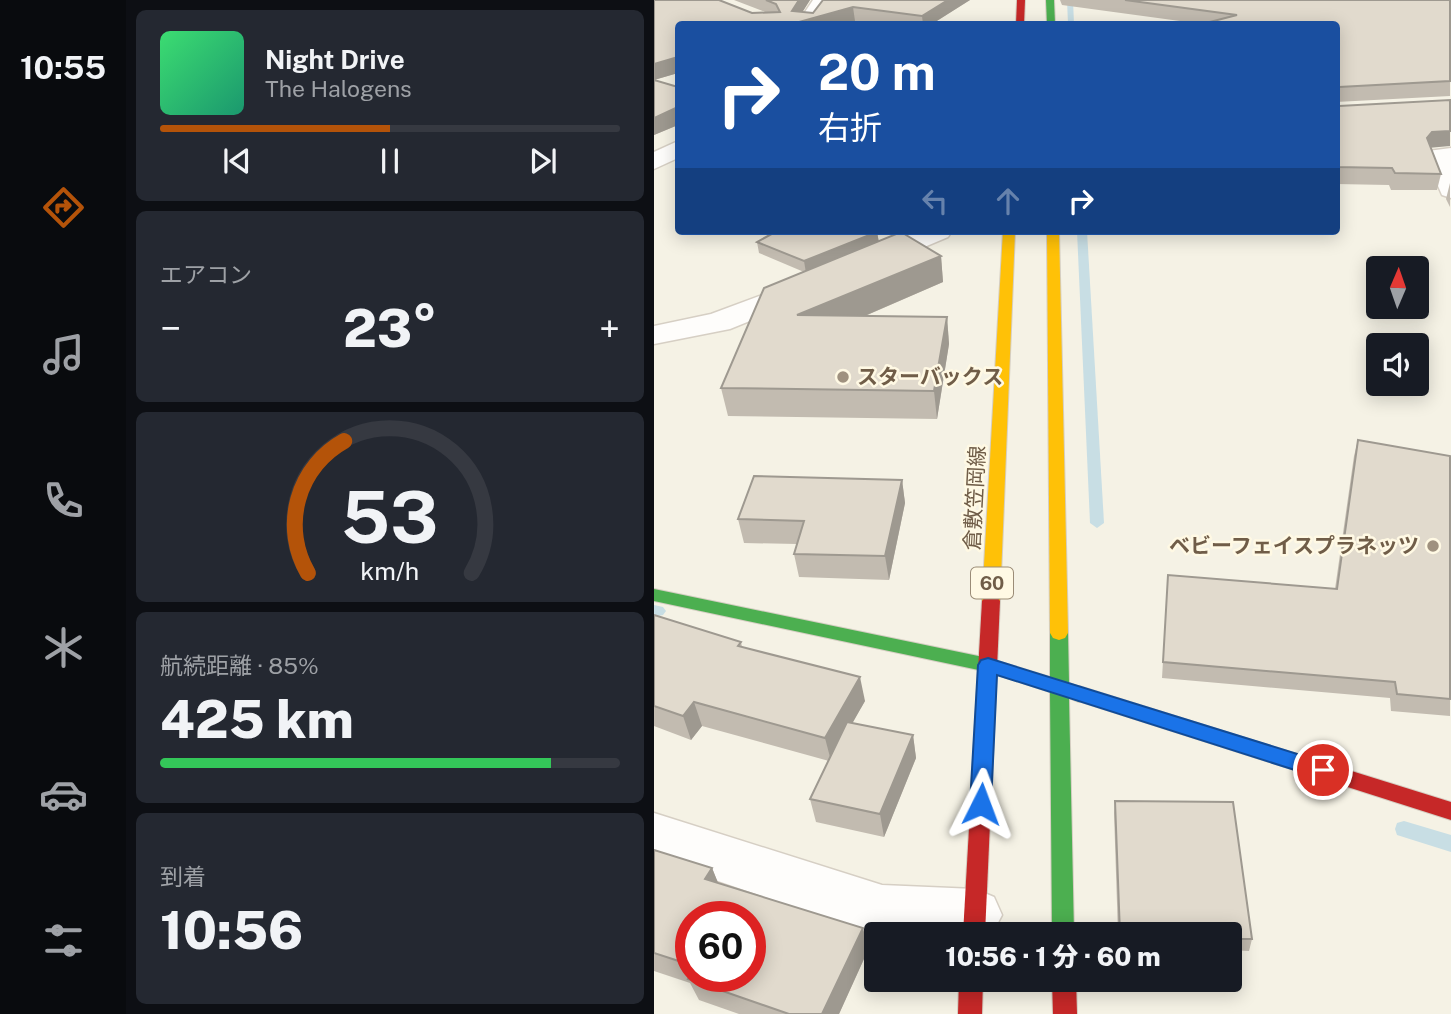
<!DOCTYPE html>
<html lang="ja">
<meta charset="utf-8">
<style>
:root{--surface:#171b24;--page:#242831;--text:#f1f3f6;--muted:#9ea1a6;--line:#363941;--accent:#b45309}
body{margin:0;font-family:"Public Sans","Noto Sans JP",sans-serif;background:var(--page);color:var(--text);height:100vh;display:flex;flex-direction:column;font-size:26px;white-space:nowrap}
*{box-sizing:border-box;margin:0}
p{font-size:23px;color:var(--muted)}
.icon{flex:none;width:38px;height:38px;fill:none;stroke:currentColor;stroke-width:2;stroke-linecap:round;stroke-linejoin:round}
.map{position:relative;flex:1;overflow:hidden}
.drawer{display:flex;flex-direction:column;gap:10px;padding:10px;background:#0d0f14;width:528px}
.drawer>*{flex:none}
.top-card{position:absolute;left:21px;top:21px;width:665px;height:214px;border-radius:7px;box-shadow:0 4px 18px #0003;background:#1a4fa0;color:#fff;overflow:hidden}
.needle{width:46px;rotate:2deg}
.controls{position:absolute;left:712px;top:256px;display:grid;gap:14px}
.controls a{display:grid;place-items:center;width:63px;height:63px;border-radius:7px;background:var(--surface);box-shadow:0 4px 18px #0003;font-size:35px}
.speed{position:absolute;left:21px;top:901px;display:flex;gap:14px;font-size:35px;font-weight:700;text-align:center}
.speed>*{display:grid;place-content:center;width:91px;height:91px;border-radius:50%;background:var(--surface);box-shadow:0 4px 18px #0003;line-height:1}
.speed .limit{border:10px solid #d22;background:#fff;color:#111}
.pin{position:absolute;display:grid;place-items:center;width:60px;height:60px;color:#fff;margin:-30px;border:4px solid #fff;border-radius:50%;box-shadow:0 2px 7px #0007}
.me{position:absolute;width:77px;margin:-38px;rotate:3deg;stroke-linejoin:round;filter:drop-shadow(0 0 5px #0008)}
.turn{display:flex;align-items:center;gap:24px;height:147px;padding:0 28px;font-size:32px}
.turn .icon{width:91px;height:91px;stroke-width:2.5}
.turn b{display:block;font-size:49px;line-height:60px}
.lanes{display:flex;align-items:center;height:66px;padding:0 28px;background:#0003;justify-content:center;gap:35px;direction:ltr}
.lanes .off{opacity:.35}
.big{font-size:52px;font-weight:800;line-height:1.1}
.drawer .tile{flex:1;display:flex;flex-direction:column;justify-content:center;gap:10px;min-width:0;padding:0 24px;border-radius:10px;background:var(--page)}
.drawer .dial{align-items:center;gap:0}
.dial svg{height:182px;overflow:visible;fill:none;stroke:var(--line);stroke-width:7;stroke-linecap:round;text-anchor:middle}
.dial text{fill:var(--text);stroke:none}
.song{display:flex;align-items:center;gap:21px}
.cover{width:84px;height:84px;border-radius:10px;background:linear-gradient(135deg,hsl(140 70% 55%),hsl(160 70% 35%))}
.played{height:7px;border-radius:4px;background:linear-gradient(90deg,var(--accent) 50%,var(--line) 50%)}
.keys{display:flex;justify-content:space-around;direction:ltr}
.heat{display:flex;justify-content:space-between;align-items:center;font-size:38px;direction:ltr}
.charge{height:10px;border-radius:5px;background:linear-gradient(90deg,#34c759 85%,var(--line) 0)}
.trip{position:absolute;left:210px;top:922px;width:378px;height:70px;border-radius:7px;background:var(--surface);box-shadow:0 4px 18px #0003;font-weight:800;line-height:70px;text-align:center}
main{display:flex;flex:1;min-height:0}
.dock{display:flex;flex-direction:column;width:126px;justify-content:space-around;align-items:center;background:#090b0e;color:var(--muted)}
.dock .icon{width:49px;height:49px}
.dock .on{color:var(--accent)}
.dock b{font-size:32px;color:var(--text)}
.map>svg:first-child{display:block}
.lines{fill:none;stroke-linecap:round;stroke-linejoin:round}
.stream{fill:#c8dee4;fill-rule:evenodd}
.street-casing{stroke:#d6cfc4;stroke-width:3}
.fast-casing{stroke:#d5cec2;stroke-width:2}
.slow-casing{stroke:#d5cec2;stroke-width:2}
.jam-casing{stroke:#d5cec2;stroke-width:2}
.street{fill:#fefdfb;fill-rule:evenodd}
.fast{fill:#4caf50;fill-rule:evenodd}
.slow{fill:#ffc107;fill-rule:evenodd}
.jam{fill:#c62828;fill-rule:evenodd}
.wall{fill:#c2bbb0;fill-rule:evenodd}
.shaded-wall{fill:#9e9990}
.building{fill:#e1dacd;stroke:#9e9990;stroke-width:2}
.route{fill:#1a73e8;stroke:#114b97;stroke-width:2}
.poi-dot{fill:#9f917f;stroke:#fff9e4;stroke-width:2.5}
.labels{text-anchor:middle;stroke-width:5;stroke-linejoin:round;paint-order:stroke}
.shield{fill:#fff9e4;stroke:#9b8c77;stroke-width:2}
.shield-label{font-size:19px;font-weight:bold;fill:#705d48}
.poi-label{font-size:21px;font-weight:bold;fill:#705d48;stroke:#fff9e4;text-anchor:start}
.street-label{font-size:21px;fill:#705d48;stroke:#fff9e4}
</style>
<main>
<nav class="dock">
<b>10:55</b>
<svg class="icon on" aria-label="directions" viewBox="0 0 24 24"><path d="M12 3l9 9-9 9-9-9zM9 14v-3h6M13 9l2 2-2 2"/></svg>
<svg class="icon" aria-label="music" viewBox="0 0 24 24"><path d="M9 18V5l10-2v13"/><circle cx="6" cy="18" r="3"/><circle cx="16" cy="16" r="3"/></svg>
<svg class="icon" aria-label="phone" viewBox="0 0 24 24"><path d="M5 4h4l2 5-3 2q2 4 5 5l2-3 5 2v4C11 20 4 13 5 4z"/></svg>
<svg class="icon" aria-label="climate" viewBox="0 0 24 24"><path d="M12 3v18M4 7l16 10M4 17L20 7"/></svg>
<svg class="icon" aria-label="car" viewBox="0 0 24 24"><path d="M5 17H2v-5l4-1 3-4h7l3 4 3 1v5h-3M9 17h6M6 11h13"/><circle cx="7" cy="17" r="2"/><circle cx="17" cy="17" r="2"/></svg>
<svg class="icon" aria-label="filters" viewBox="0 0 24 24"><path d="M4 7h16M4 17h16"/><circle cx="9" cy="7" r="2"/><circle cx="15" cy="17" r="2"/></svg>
</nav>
<section class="drawer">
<div class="tile">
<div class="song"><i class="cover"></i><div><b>Night Drive</b><p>The Halogens</p></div></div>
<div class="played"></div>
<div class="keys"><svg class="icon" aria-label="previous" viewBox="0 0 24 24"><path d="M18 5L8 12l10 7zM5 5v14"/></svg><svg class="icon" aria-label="pause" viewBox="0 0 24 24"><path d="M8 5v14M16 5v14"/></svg><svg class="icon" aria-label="next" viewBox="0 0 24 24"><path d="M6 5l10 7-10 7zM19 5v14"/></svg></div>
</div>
<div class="tile"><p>エアコン</p>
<div class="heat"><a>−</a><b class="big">23°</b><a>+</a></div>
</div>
<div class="tile dial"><svg viewBox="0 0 100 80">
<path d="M14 69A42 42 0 1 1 86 69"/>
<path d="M14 69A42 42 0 0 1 30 11" stroke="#b45309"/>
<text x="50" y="56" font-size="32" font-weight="700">53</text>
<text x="50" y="72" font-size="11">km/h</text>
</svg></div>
<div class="tile"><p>航続距離 · 85%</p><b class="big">425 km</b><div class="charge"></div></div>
<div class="tile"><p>到着</p><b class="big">10:56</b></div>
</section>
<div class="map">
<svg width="797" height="1014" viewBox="0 0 797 1014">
<rect width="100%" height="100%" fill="#f5f2e5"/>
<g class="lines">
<g class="stream">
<polygon points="413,0 419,0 420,24 414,24"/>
<polygon points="423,231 433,231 450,523 443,528 436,523"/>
<polygon points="0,605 9,607 12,611 9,615 0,617"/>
<polygon points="750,821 797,835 797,852 743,835 741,829 743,823"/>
</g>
<defs>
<g id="street">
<polygon points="159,0 177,0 161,24 143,24"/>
<polygon points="24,141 24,158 0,169 0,152"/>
<polygon points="797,148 797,198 788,195 771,156 774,151"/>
<polygon points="260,231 298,231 294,237 223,267 213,270 203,267 199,261 203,255"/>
<polygon points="151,279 162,282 166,288 162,294 76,329 0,344 0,326 57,314"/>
<polygon points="0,813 228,885 321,889 340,897 348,915 338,934 222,935 0,859"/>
</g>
<g id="fast">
<polygon points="392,0 400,0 401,24 393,24"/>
<polygon points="0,589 334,658 396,677 396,633 399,628 405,626 411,628 414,633 415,683 432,689 434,694 432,699 425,702 415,698 420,934 398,934 396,692 334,672 0,601"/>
</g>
<g id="slow">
<polygon points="349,231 361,231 346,601 343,605 331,605 328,601"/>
<polygon points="393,231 405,231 414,633 411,638 405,640 399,638 396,633"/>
</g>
<g id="jam">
<polygon points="363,0 371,0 370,24 362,24"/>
<polygon points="337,595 343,597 346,601 331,934 309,934 328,601 331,597"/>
<polygon points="425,686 797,802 797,820 418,699 416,694 418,689"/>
<polygon points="305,980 329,980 328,1014 304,1014"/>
<polygon points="398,980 422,980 423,1014 399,1014"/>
</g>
</defs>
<use href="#street" class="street-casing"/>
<use href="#fast" class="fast-casing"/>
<use href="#slow" class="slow-casing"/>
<use href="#jam" class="jam-casing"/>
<use href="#street" class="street"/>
<use href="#fast" class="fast"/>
<use href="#slow" class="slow"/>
<use href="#jam" class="jam"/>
</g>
<g class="wall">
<polygon points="0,0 98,13 111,12 80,0 156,0 148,12 159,13 169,0 316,0 278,24 229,24 201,21 0,80 24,87 24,125 0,135"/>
<polygon points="406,0 796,0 796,96 682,102 682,24 548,24 408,5"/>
<polygon points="682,104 685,106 777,148 787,174 783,190 737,190 735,185 682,184"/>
<polygon points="796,183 796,207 792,199"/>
<polygon points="223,232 225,242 287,256 289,282 211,316 293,317 295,344 283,419 74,416 67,388 150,272 105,253 103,242"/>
<polygon points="704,440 796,456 796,716 737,711 736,698 508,678 514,575 681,589 700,456"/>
<polygon points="248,480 251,503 235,580 145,577 140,554 143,544 90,543 84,519"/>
<polygon points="0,615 87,642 88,647 211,701 198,723 259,735 262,758 230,837 162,822 156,799 175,761 48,726 37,740 0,726"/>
<polygon points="461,801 598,939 595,951 576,950 576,934 464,934 460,813"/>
<path d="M0,850L58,868L64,883L209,928L214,950L185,1014H85L45,1000L36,983L0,971ZM37,917L96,976H37Z"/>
</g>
<g class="shaded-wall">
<polygon points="145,0 156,0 141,24 199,7 201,21 187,24 138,24 138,11"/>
<polygon points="294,0 316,0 278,24 269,24 268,16"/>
<polygon points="24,57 24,73 0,80 0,64"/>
<polygon points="24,107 24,125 0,135 0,118"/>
<polygon points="796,131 796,146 774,148 773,138 778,132"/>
<polygon points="223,232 225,243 152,273 150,261"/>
<polygon points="287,256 289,282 148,343 143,315"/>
<polygon points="293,317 295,344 283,419 280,391"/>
<polygon points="248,480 251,503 235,580 231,556"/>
<polygon points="206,677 211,701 177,761 171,738"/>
<polygon points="40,702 48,726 37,740 29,716"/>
<polygon points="259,735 262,758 230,837 226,814"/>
<polygon points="58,868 67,890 51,879"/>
<polygon points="209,928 214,950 185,1014 168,1014"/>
</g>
<g class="building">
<polygon points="0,0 65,0 98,13 126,12 122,4 112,0 145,0 138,11 159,13 169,0 294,0 268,16 199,7 138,24 24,24 24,57 0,64"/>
<polygon points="471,0 796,0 796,81 685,87 682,89 682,24 548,24 583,15"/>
<polygon points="0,80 24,87 24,107 0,118"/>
<polygon points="796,100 796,131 778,132 773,138 787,174 741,173 738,168 682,167 682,104 685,106"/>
<polygon points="123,231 223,231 223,232 150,261 103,242"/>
<polygon points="247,232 287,256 143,315 293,317 280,391 67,388 110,288"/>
<polygon points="704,440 796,456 796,699 743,694 741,682 509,662 514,575 683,589"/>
<polygon points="100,476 248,480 231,556 140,554 150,521 84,519"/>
<polygon points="0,615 87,642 84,646 206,677 171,738 40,702 29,716 0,706"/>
<polygon points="193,722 259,735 226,814 156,799"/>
<polygon points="461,801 579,802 598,939 576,939 576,934 466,934"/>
<polygon points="0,850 58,868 51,879 209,928 168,1014 135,1014 34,979 37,975 37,976 96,976 96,917 37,917 37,965 0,953"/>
</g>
<polygon class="route" points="334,658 669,762 676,764 679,770 676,776 669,779 343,675 337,804 334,811 327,813 319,811 316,804 324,665 327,660"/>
<g class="poi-dot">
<circle cx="189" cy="377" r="7"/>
<circle cx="779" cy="546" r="7"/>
</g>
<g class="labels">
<rect class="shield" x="317" y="567.5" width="42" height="31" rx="5"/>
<g class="shield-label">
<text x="338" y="590">60</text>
</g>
<g class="poi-label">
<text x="203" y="384">スターバックス</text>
<text x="765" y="553" text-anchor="end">ベビーフェイスプラネッツ</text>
</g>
<g class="street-label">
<text transform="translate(321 498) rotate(-87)" y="7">倉敷笠岡線</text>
</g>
</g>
</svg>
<div class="controls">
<a><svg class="needle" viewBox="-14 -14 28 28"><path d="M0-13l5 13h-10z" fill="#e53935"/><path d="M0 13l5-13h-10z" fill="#9ea1a6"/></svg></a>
<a><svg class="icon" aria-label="sound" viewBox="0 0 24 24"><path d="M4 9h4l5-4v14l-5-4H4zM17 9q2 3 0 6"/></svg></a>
</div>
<div class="speed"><div class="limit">60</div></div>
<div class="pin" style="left:669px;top:770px;background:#d93025"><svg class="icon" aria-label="arrive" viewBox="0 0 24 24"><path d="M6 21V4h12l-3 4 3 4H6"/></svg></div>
<svg class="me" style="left:327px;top:804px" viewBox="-20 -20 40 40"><path d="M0-17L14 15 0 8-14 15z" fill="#1a73e8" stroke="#fff" stroke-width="4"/></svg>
<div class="trip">10:56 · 1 分 · 60 m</div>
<div class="top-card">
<div class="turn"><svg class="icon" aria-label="right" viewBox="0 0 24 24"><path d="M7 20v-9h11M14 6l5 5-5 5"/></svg><div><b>20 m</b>右折</div></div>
<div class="lanes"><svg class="icon off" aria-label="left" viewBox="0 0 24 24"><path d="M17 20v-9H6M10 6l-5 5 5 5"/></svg><svg class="icon off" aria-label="ahead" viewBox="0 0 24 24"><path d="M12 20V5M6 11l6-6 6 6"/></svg><svg class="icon" aria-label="right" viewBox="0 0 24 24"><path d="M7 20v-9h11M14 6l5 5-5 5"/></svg></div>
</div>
</div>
</main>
